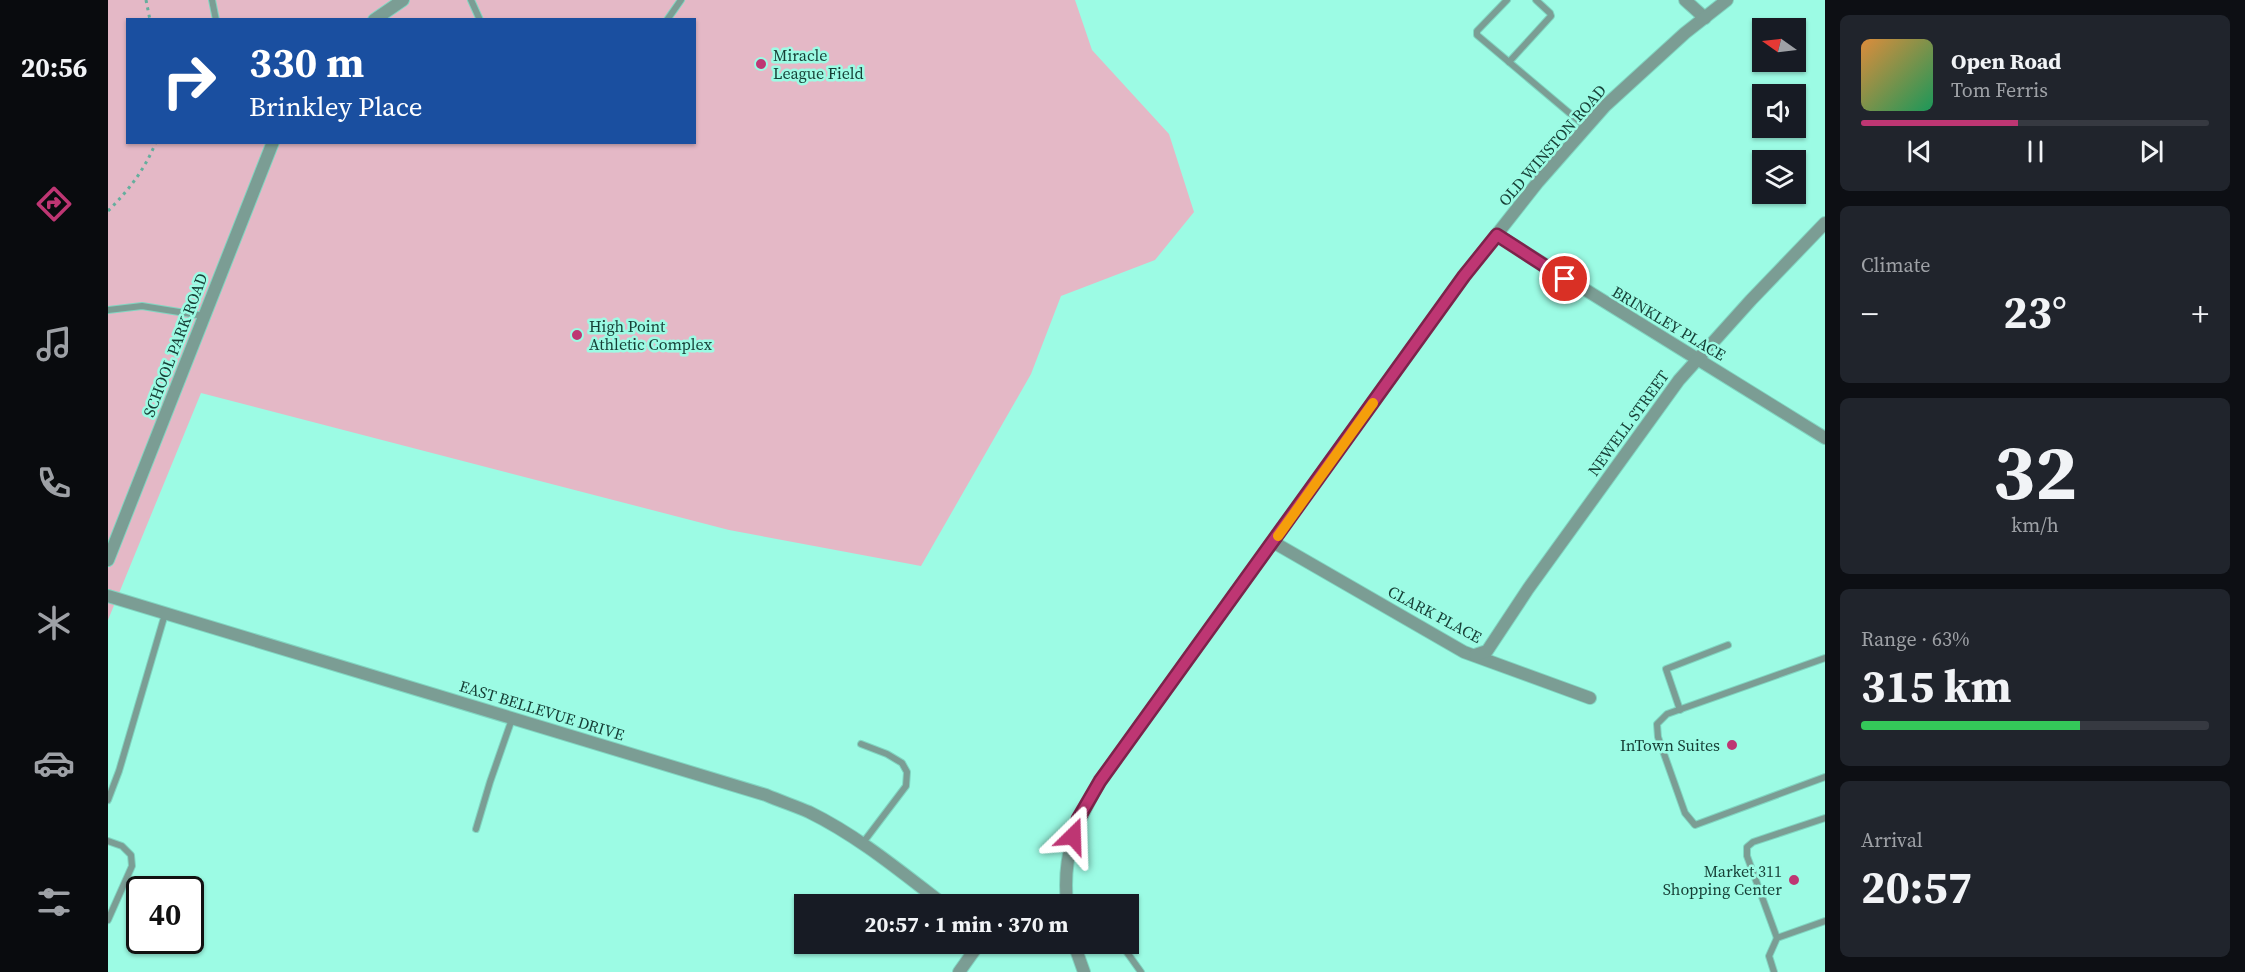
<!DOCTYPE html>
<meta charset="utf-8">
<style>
:root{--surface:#171b24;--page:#20242c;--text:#f1f3f6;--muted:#9ea1a6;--line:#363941;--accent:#be3673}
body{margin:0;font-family:"Source Serif 4",serif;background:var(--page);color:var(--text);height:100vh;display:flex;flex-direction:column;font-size:22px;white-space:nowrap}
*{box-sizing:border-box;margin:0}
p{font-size:20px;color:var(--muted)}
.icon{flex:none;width:33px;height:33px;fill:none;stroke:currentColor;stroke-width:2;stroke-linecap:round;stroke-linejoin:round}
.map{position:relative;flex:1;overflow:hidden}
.details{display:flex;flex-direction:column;gap:15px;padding:15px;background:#0d0f14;width:420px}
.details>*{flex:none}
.banner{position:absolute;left:18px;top:18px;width:570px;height:126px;border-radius:0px;box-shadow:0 2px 4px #0004;background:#1a4fa0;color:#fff;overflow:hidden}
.needle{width:39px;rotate:284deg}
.fabs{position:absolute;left:1644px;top:18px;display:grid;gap:12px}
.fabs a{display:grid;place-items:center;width:54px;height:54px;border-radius:0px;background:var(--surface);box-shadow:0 2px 4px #0004;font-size:30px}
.speed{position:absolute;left:18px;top:876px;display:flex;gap:12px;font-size:30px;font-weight:700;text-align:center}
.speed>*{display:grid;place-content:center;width:78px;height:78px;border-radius:50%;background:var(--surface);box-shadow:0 2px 4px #0004;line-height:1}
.speed .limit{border:3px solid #111;border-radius:9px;background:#fff;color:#111}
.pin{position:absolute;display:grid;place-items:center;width:51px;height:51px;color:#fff;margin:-26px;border:3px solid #fff;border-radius:50%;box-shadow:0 2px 6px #0007}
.me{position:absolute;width:66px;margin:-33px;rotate:22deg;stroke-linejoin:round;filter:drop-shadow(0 0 4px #0008)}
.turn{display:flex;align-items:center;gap:21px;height:126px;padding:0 24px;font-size:27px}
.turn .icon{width:78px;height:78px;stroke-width:2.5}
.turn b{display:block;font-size:42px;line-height:51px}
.big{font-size:45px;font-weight:700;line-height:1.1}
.details .widget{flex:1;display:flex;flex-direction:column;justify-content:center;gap:9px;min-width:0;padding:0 21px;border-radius:9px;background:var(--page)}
.details .dial{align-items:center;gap:0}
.dial b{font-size:78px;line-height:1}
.song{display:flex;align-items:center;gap:18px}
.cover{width:72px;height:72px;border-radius:9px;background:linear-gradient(135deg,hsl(30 70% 55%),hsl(150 70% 35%))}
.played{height:6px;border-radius:3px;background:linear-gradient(90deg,var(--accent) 45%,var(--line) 45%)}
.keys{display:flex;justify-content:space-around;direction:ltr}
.heat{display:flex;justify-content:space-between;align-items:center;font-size:33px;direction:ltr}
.charge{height:9px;border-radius:4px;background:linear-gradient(90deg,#34c759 63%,var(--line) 0)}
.trip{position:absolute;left:686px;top:894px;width:345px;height:60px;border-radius:0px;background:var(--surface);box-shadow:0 2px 4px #0004;font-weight:700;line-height:60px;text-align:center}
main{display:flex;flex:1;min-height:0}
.menu{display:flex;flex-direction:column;width:108px;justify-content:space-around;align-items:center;background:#090b0e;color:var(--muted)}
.menu .icon{width:42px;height:42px}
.menu .active{color:var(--accent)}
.menu b{font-size:27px;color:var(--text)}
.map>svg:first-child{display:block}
.garden{fill:#e4b8c6;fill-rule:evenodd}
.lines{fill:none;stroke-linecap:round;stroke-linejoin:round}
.service-casing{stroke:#81d5c1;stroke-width:8}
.minor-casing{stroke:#81d5c1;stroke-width:14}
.tertiary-casing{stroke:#81d5c1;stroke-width:14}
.path{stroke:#65ae9d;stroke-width:3;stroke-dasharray:3 4.5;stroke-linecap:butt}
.service{stroke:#7b9d94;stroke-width:6}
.minor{stroke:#7b9d94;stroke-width:12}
.tertiary{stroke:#7b9d94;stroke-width:12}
.route-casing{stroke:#7c234b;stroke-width:15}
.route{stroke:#be3673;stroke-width:10}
.slow{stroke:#f59e0b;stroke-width:10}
.poi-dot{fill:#be3673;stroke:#9cfbe4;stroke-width:2}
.labels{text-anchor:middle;stroke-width:5;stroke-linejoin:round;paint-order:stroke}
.poi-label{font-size:16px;fill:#163f36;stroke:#9cfbe4;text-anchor:start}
.street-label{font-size:16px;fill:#163f36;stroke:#9cfbe4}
</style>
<main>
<nav class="menu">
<b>20:56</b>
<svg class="icon active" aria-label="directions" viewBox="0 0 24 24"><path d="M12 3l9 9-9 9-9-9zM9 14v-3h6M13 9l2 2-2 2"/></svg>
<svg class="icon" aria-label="music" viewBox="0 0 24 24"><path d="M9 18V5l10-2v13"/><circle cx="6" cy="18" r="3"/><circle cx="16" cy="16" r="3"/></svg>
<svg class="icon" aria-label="phone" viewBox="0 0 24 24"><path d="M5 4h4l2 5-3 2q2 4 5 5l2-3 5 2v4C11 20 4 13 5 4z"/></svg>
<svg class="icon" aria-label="climate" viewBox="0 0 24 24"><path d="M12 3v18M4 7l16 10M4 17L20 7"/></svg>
<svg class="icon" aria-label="car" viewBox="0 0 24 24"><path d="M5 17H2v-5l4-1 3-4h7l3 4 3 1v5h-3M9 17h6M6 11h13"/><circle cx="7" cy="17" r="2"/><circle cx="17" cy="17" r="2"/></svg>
<svg class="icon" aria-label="filters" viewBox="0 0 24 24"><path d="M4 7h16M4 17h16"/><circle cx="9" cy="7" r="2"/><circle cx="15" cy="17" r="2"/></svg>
</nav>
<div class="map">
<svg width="1717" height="972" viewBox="0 0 1717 972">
<rect width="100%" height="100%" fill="#9cfbe4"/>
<path class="garden" d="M0,0H967L984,50L1061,134L1086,212L1047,260L953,296L923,374L813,566L621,530L93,393L0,620ZM20,20H586V142H20Z"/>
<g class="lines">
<defs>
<g id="service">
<polyline points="104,0 108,20"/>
<polyline points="363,0 372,20"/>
<polyline points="1399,0 1369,31 1369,35 1478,127"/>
<polyline points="559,20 573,0"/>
<polyline points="1401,62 1443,16 1442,13 1428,0"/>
<polyline points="0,310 34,306 96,316"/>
<polyline points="1717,658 1559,714 1549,724 1550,737 1577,813 1587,825 1717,777"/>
<polyline points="1572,710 1558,669 1620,645"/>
<polyline points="753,744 779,754 794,763 799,772 798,786 754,844"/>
<polyline points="0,800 11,771 57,614"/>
<polyline points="368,829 382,782 404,719"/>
<polyline points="0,841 14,846 23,855 24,866 0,920"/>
<polyline points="1669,938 1639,856 1639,847 1645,842 1717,818"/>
<polyline points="1013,944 1033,972"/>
<polyline points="1666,972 1661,956 1669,938 1717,921"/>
</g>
<g id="minor">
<polyline points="1577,0 1597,18"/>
<polyline points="266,20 295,0"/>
<polyline points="1389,235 1717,438"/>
<polyline points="1165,542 1356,652 1482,698"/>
<polyline points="0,560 165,142"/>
<path d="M0,596L658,795C672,801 687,806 701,812C750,836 792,871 835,904"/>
<polyline points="1367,655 1379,651 1420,589 1571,380 1643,300 1717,223"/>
<polyline points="851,972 871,944"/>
</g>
<g id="tertiary">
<path d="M959,904C954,853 968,825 992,781L1356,276L1430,182L1497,106L1577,33L1619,0"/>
<polyline points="966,944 976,972"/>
</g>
</defs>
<use href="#service" class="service-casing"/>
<use href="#minor" class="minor-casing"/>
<use href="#tertiary" class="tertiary-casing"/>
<g class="path">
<polyline points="38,0 42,20"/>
<path d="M0,211C21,190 37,169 48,142"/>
</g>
<use href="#service" class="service"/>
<use href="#minor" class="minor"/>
<use href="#tertiary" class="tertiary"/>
</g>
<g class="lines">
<defs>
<polyline id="route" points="965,836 970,819 992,781 1356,276 1389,235 1457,279"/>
</defs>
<use href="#route" class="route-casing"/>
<use href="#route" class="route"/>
<polyline class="slow" points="1170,536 1265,403"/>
</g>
<g class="poi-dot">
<circle cx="653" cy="64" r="6"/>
<circle cx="469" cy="335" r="6"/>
<circle cx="1624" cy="745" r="6"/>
<circle cx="1686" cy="880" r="6"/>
</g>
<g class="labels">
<g class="poi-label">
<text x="665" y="61">Miracle<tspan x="665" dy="18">League Field</tspan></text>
<text x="481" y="332">High Point<tspan x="481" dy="18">Athletic Complex</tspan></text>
<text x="1612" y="751" text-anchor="end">InTown Suites</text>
<text x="1674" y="877" text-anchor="end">Market 311<tspan x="1674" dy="18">Shopping Center</tspan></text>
</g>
<g class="street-label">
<text transform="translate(1444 145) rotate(-49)" y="6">OLD WINSTON ROAD</text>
<text transform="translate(1561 323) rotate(31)" y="6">BRINKLEY PLACE</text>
<text transform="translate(67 345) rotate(-69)" y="6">SCHOOL PARK ROAD</text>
<text transform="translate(1520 423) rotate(-54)" y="6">NEWELL STREET</text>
<text transform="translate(1327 614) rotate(28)" y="6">CLARK PLACE</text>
<text transform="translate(434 710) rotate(17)" y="6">EAST BELLEVUE DRIVE</text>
</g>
</g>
</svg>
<div class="fabs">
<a><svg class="needle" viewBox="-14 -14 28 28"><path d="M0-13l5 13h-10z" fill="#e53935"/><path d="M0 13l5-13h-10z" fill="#9ea1a6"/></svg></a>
<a><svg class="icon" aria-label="sound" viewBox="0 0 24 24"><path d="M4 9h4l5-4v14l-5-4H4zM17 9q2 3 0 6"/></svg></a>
<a><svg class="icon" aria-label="layers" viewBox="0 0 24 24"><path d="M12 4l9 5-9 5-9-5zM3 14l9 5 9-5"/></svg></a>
</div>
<div class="speed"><div class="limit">40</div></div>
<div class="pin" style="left:1457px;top:279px;background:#d93025"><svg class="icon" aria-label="arrive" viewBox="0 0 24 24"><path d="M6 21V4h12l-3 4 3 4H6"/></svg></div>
<svg class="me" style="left:965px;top:836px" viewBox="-20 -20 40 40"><path d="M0-17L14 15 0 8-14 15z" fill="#be3673" stroke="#fff" stroke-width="4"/></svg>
<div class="trip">20:57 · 1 min · 370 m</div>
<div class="banner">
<div class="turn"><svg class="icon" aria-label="right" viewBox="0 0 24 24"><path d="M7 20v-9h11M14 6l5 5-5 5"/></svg><div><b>330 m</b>Brinkley Place</div></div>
</div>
</div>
<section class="details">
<div class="widget">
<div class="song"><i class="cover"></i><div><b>Open Road</b><p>Tom Ferris</p></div></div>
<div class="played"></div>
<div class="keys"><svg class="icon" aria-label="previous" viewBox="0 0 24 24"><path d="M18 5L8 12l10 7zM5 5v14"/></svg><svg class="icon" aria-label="pause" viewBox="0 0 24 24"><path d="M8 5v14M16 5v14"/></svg><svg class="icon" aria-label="next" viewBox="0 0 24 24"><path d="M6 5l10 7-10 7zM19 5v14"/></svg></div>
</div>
<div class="widget"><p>Climate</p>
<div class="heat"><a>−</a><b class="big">23°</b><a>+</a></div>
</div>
<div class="widget dial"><b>32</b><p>km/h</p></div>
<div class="widget"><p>Range · 63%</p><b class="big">315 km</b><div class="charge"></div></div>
<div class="widget"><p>Arrival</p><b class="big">20:57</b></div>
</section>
</main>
